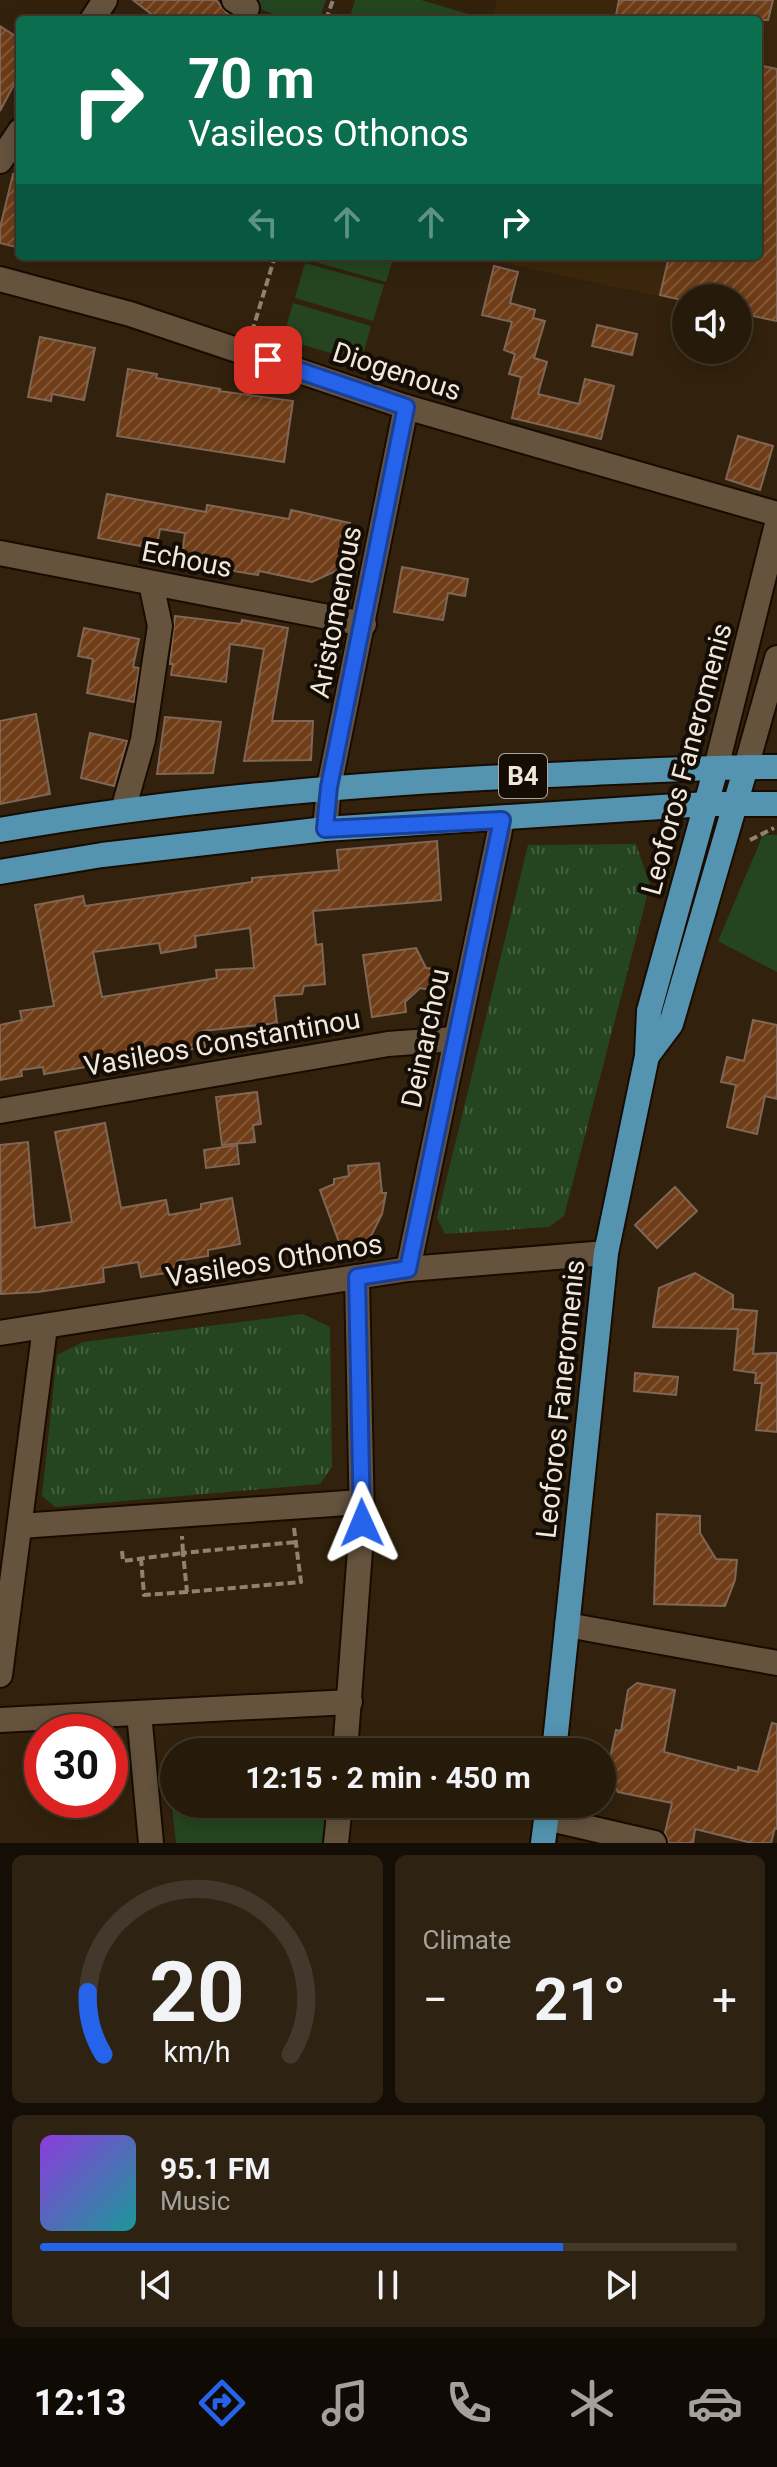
<!DOCTYPE html>
<meta charset="utf-8">
<style>
:root{--surface:#261a0a;--page:#2e2313;--text:#f1f3f6;--muted:#a4a19c;--line:#42382b;--accent:#2563eb}
body{margin:0;font-family:Roboto,sans-serif;background:var(--page);color:var(--text);height:100vh;display:flex;flex-direction:column;font-size:30px;white-space:nowrap}
*{box-sizing:border-box;margin:0}
p{font-size:26px;color:var(--muted)}
.icon{flex:none;width:44px;height:44px;fill:none;stroke:currentColor;stroke-width:2;stroke-linecap:round;stroke-linejoin:round}
.map{position:relative;height:1843px;overflow:hidden}
.sheet{display:flex;flex-direction:column;gap:12px;padding:12px;background:#150e06;flex:1}
.sheet>*{flex:none}
.guide{position:absolute;left:16px;top:16px;width:746px;height:244px;border-radius:8px;box-shadow:0 4px 20px #0003,0 0 0 2px var(--line);background:#0b6e4f;color:#fff;overflow:hidden}
.controls{position:absolute;left:672px;top:284px;display:grid;gap:16px}
.controls a{display:grid;place-items:center;width:80px;height:80px;border-radius:50%;background:var(--surface);box-shadow:0 4px 20px #0003,0 0 0 2px var(--line);font-size:40px}
.speed{position:absolute;left:24px;top:1714px;display:flex;gap:16px;font-size:40px;font-weight:700;text-align:center}
.speed>*{display:grid;place-content:center;width:104px;height:104px;border-radius:50%;background:var(--surface);box-shadow:0 4px 20px #0003,0 0 0 2px var(--line);line-height:1}
.speed .limit{border:12px solid #d22;background:#fff;color:#111}
.pin{position:absolute;display:grid;place-items:center;width:68px;height:68px;color:#fff;margin:-34px;border-radius:16px;box-shadow:0 4px 12px #0006}
.me{position:absolute;width:88px;margin:-44px;rotate:359deg;stroke-linejoin:round;filter:drop-shadow(0 0 6px #0008)}
.turn{display:flex;align-items:center;gap:28px;height:168px;padding:0 40px;font-size:36px}
.turn .icon{width:104px;height:104px;stroke-width:2.5}
.turn b{display:block;font-size:56px;line-height:68px}
.lanes{display:flex;align-items:center;height:76px;padding:0 40px;background:#0003;justify-content:center;gap:40px;direction:ltr}
.lanes .off{opacity:.35}
.big{font-size:60px;font-weight:700;line-height:1.1}
.sheet .tile{flex:1;display:flex;flex-direction:column;justify-content:center;gap:12px;min-width:0;padding:0 28px;border-radius:12px;background:var(--page)}
.sheet .dial{align-items:center;gap:0}
.dial svg{height:208px;overflow:visible;fill:none;stroke:var(--line);stroke-width:7;stroke-linecap:round;text-anchor:middle}
.dial text{fill:var(--text);stroke:none}
.song{display:flex;align-items:center;gap:24px}
.cover{width:96px;height:96px;border-radius:12px;background:linear-gradient(135deg,hsl(270 70% 55%),hsl(180 70% 35%))}
.played{height:8px;border-radius:4px;background:linear-gradient(90deg,var(--accent) 75%,var(--line) 75%)}
.keys{display:flex;justify-content:space-around;direction:ltr}
.heat{display:flex;justify-content:space-between;align-items:center;font-size:44px;direction:ltr}
.sheet .tiles{flex:1;display:grid;gap:12px;grid-template-columns:1fr 1fr}
.tile:last-child{grid-column:span 2}
.trip{position:absolute;left:160px;top:1738px;width:456px;height:80px;border-radius:40px;background:var(--surface);box-shadow:0 4px 20px #0003,0 0 0 2px var(--line);font-weight:700;line-height:80px;text-align:center}
.tab-bar{display:flex;height:128px;justify-content:space-around;align-items:center;background:#0f0a04;color:var(--muted)}
.tab-bar .icon{width:56px;height:56px}
.tab-bar .on{color:var(--accent)}
.tab-bar b{font-size:36px;color:var(--text)}
.map>svg:first-child{display:block}
.built{fill:#3c270c}
.grass{fill:url(#grass-tufts)}
.green{fill:#254520}
.building{fill:url(#building-hatch);stroke:#7f6656;stroke-width:2;fill-rule:evenodd}
.lines{fill:none;stroke-linecap:round;stroke-linejoin:round}
.minor-casing{stroke:#190b00;stroke-width:28}
.major-casing{stroke:#190b00;stroke-width:28}
.path{stroke:#908272;stroke-width:4;stroke-dasharray:8 4;stroke-linecap:butt}
.minor{stroke:#65533e;stroke-width:24}
.major{stroke:#5494b1;stroke-width:24}
.route-casing{stroke:#184099;stroke-width:20}
.route{stroke:#2563eb;stroke-width:14}
.labels{text-anchor:middle;stroke-width:8;stroke-linejoin:round;paint-order:stroke}
.shield{fill:#140d05;stroke:#afa69b;stroke-width:2}
.shield-label{font-size:26px;font-weight:bold;fill:#f2e7db}
.street-label{font-size:28px;fill:#f2e7db;stroke:#140d05}
</style>
<div class="map">
<svg width="777" height="1843" viewBox="0 0 777 1843">
<defs>
<pattern id="grass-tufts" width="24" height="20" patternUnits="userSpaceOnUse" patternTransform="scale(2)"><rect width="24" height="20" fill="#254520"/><path d="M3 7l-1-3M5 7V3M7 7l1-3M15 17l-1-3M17 17v-4M19 17l1-3" fill="none" stroke="#456040"/></pattern>
<pattern id="building-hatch" width="6" height="6" patternUnits="userSpaceOnUse" patternTransform="scale(2)"><rect width="6" height="6" fill="#6f3d17"/><path d="M-1 1l2-2M0 6l6-6M5 7l2-2" fill="none" stroke="#845938"/></pattern>
</defs>
<rect width="100%" height="100%" fill="#32220d"/>
<polygon class="built" points="497,0 777,0 777,322 738,313 738,298 686,298 686,302 471,256 758,256 758,20 492,20"/>
<g class="grass">
<polygon points="636,844 650,885 564,1216 549,1227 445,1234 437,1218 528,845"/>
<polygon points="303,1314 330,1327 332,1467 320,1484 55,1507 42,1496 57,1355 83,1342"/>
</g>
<g class="green">
<polygon points="239,0 326,0 319,20 288,20"/>
<polygon points="355,0 421,0 468,14 466,20 349,20"/>
<polygon points="309,256 394,256 386,282 308,260"/>
<polygon points="305,263 384,285 373,321 295,298"/>
<polygon points="293,303 371,326 361,362 283,339"/>
<polygon points="763,835 777,835 777,972 718,941"/>
<polygon points="209,1804 329,1804 326,1843 176,1843 172,1807"/>
</g>
<g class="building">
<polygon points="133,0 216,0 226,12 238,20 159,20"/>
<polygon points="619,0 773,0 768,20 615,20"/>
<polygon points="0,26 20,39 20,73 0,111"/>
<polygon points="758,65 777,69 777,321 738,313 738,298 686,298 686,301 660,295 669,256 758,256"/>
<polygon points="13,174 20,175 20,248 0,243 0,228"/>
<polygon points="494,266 518,272 510,303 535,310 533,318 545,321 534,358 547,362 538,394 579,404 585,379 614,386 601,439 512,418 521,377 509,374 515,354 504,350 512,322 482,315"/>
<polygon points="597,325 637,334 632,355 592,346"/>
<polygon points="40,337 95,348 84,400 52,394 51,401 28,397"/>
<polygon points="128,369 157,374 156,378 220,389 219,391 293,401 284,462 117,436"/>
<polygon points="738,436 773,446 760,490 726,479"/>
<polygon points="107,494 206,512 207,505 289,519 291,510 350,523 340,569 312,582 259,571 258,575 198,565 199,557 182,554 185,533 160,529 156,549 98,538"/>
<polygon points="402,567 468,579 465,596 448,593 443,620 394,612"/>
<polygon points="175,616 241,624 242,620 288,628 272,721 313,721 311,760 244,761 264,649 230,644 226,682 171,675 173,664 170,664"/>
<polygon points="84,628 139,639 133,667 139,668 134,702 87,693 93,659 78,656"/>
<polygon points="36,714 50,794 0,804 0,721"/>
<polygon points="165,717 221,722 213,773 157,774"/>
<polygon points="90,733 127,741 114,786 81,778"/>
<path d="M437,841L441,900L313,911L316,945L322,944L325,984L304,986L302,994L274,996L277,1023L203,1031L205,1047L44,1074L43,1067L21,1070L22,1076L0,1080V1025L22,1020L20,1011L54,1006L35,905L83,896L85,906L252,882V878L339,870L337,850ZM250,928L254,968L216,970L217,978L102,997L93,952L159,943L161,953L196,947L195,936Z"/>
<polygon points="416,948 426,968 435,969 432,990 420,988 405,1002 406,1012 372,1017 363,955"/>
<polygon points="753,1020 777,1025 777,1099 765,1096 757,1134 727,1127 736,1085 721,1082 727,1057 744,1061"/>
<polygon points="257,1092 261,1124 253,1125 255,1142 222,1145 216,1097"/>
<polygon points="105,1123 121,1208 166,1200 169,1215 201,1209 201,1204 232,1198 240,1244 208,1250 208,1256 177,1261 178,1271 141,1277 138,1262 103,1268 104,1282 38,1292 1,1294 0,1145 28,1142 35,1228 72,1222 55,1132"/>
<polygon points="237,1145 239,1164 206,1168 204,1150"/>
<polygon points="379,1163 382,1193 386,1193 382,1214 372,1234 362,1245 343,1253 320,1190 334,1184 334,1179 349,1176 348,1166"/>
<polygon points="675,1187 697,1211 657,1248 635,1225"/>
<polygon points="695,1273 733,1295 733,1309 757,1311 753,1354 777,1353 777,1432 756,1430 762,1383 755,1383 756,1373 734,1370 738,1329 653,1327 659,1288"/>
<polygon points="635,1373 678,1377 676,1395 634,1391"/>
<polygon points="657,1514 700,1516 700,1533 716,1559 737,1560 735,1580 725,1606 654,1604"/>
<polygon points="637,1683 675,1690 664,1752 738,1771 738,1767 758,1772 772,1723 777,1724 777,1829 775,1828 771,1843 752,1843 695,1829 693,1843 669,1843 665,1833 672,1803 618,1792 607,1772 616,1730 621,1731 628,1690"/>
</g>
<g class="lines">
<defs>
<g id="minor">
<polyline points="234,0 247,8"/>
<polyline points="92,20 105,0"/>
<polyline points="0,161 20,131"/>
<polyline points="0,279 130,314 406,407 777,514"/>
<polyline points="0,553 364,624"/>
<polyline points="746,767 777,658"/>
<polyline points="716,768 777,524"/>
<polyline points="123,810 143,740 160,626 151,583"/>
<polyline points="325,829 329,787 406,407"/>
<polyline points="0,1111 388,1044 455,1039"/>
<polyline points="408,1269 502,820"/>
<polyline points="0,1333 408,1269 606,1253"/>
<polyline points="20,1526 361,1502"/>
<polyline points="567,1625 777,1663"/>
<polyline points="0,1675 45,1327"/>
<polyline points="139,1713 151,1843"/>
<polyline points="0,1720 350,1702"/>
<polyline points="345,1752 362,1523 357,1277"/>
<polyline points="546,1818 654,1843"/>
<polyline points="336,1843 340,1804"/>
</g>
<g id="major">
<path d="M0,830C189,797 380,782 571,774C640,771 708,767 777,767"/>
<polyline points="0,872 102,855 325,829 707,804 777,804"/>
<polyline points="647,1056 671,1024 746,767"/>
<polyline points="554,1752 606,1253 647,1056 649,1011 716,768"/>
<polyline points="543,1843 548,1804"/>
</g>
</defs>
<use href="#minor" class="minor-casing"/>
<use href="#major" class="major-casing"/>
<g class="path">
<polyline points="326,20 333,0"/>
<polyline points="252,332 275,256"/>
<polyline points="750,840 774,828"/>
<polyline points="294,1528 301,1582 187,1592 183,1553 296,1542"/>
<polyline points="122,1551 123,1561 183,1553 182,1536"/>
<polyline points="141,1558 144,1595 187,1592"/>
</g>
<use href="#minor" class="minor"/>
<use href="#major" class="major"/>
</g>
<g class="lines">
<defs>
<polyline id="route" points="268,360 406,407 329,787 325,829 502,820 408,1269 357,1277 362,1523"/>
</defs>
<use href="#route" class="route-casing"/>
<use href="#route" class="route"/>
</g>
<g class="labels">
<rect class="shield" x="499" y="754" width="48" height="44" rx="6"/>
<g class="shield-label">
<text x="523" y="785">B4</text>
</g>
<g class="street-label">
<text transform="translate(397 371) rotate(18)" y="10">Diogenous</text>
<text transform="translate(187 559) rotate(11)" y="10">Echous</text>
<text transform="translate(335 612) rotate(-79)" y="10">Aristomenous</text>
<text transform="translate(686 759) rotate(-75)" y="10">Leoforos Faneromenis</text>
<text transform="translate(425 1038) rotate(-78)" y="10">Deinarchou</text>
<text transform="translate(222 1042) rotate(-10)" y="10">Vasileos Constantinou</text>
<text transform="translate(274 1260) rotate(-9)" y="10">Vasileos Othonos</text>
<text transform="translate(560 1399) rotate(-84)" y="10">Leoforos Faneromenis</text>
</g>
</g>
</svg>
<div class="controls">
<a><svg class="icon" aria-label="sound" viewBox="0 0 24 24"><path d="M4 9h4l5-4v14l-5-4H4zM17 9q2 3 0 6"/></svg></a>
</div>
<div class="speed"><div class="limit">30</div></div>
<div class="pin" style="left:268px;top:360px;background:#d93025"><svg class="icon" aria-label="arrive" viewBox="0 0 24 24"><path d="M6 21V4h12l-3 4 3 4H6"/></svg></div>
<svg class="me" style="left:362px;top:1523px" viewBox="-20 -20 40 40"><path d="M0-17L14 15 0 8-14 15z" fill="#2563eb" stroke="#fff" stroke-width="4"/></svg>
<div class="trip">12:15 · 2 min · 450 m</div>
<div class="guide">
<div class="turn"><svg class="icon" aria-label="right" viewBox="0 0 24 24"><path d="M7 20v-9h11M14 6l5 5-5 5"/></svg><div><b>70 m</b>Vasileos Othonos</div></div>
<div class="lanes"><svg class="icon off" aria-label="left" viewBox="0 0 24 24"><path d="M17 20v-9H6M10 6l-5 5 5 5"/></svg><svg class="icon off" aria-label="ahead" viewBox="0 0 24 24"><path d="M12 20V5M6 11l6-6 6 6"/></svg><svg class="icon off" aria-label="ahead" viewBox="0 0 24 24"><path d="M12 20V5M6 11l6-6 6 6"/></svg><svg class="icon" aria-label="right" viewBox="0 0 24 24"><path d="M7 20v-9h11M14 6l5 5-5 5"/></svg></div>
</div>
</div>
<section class="sheet">
<div class="tiles">
<div class="tile dial"><svg viewBox="0 0 100 80">
<path d="M14 69A42 42 0 1 1 86 69"/>
<path d="M14 69A42 42 0 0 1 8 45" stroke="#2563eb"/>
<text x="50" y="56" font-size="32" font-weight="700">20</text>
<text x="50" y="72" font-size="11">km/h</text>
</svg></div>
<div class="tile"><p>Climate</p>
<div class="heat"><a>−</a><b class="big">21°</b><a>+</a></div>
</div>
<div class="tile">
<div class="song"><i class="cover"></i><div><b>95.1 FM</b><p>Music</p></div></div>
<div class="played"></div>
<div class="keys"><svg class="icon" aria-label="previous" viewBox="0 0 24 24"><path d="M18 5L8 12l10 7zM5 5v14"/></svg><svg class="icon" aria-label="pause" viewBox="0 0 24 24"><path d="M8 5v14M16 5v14"/></svg><svg class="icon" aria-label="next" viewBox="0 0 24 24"><path d="M6 5l10 7-10 7zM19 5v14"/></svg></div>
</div>
</div>
</section>
<nav class="tab-bar">
<b>12:13</b>
<svg class="icon on" aria-label="directions" viewBox="0 0 24 24"><path d="M12 3l9 9-9 9-9-9zM9 14v-3h6M13 9l2 2-2 2"/></svg>
<svg class="icon" aria-label="music" viewBox="0 0 24 24"><path d="M9 18V5l10-2v13"/><circle cx="6" cy="18" r="3"/><circle cx="16" cy="16" r="3"/></svg>
<svg class="icon" aria-label="phone" viewBox="0 0 24 24"><path d="M5 4h4l2 5-3 2q2 4 5 5l2-3 5 2v4C11 20 4 13 5 4z"/></svg>
<svg class="icon" aria-label="climate" viewBox="0 0 24 24"><path d="M12 3v18M4 7l16 10M4 17L20 7"/></svg>
<svg class="icon" aria-label="car" viewBox="0 0 24 24"><path d="M5 17H2v-5l4-1 3-4h7l3 4 3 1v5h-3M9 17h6M6 11h13"/><circle cx="7" cy="17" r="2"/><circle cx="17" cy="17" r="2"/></svg>
</nav>
